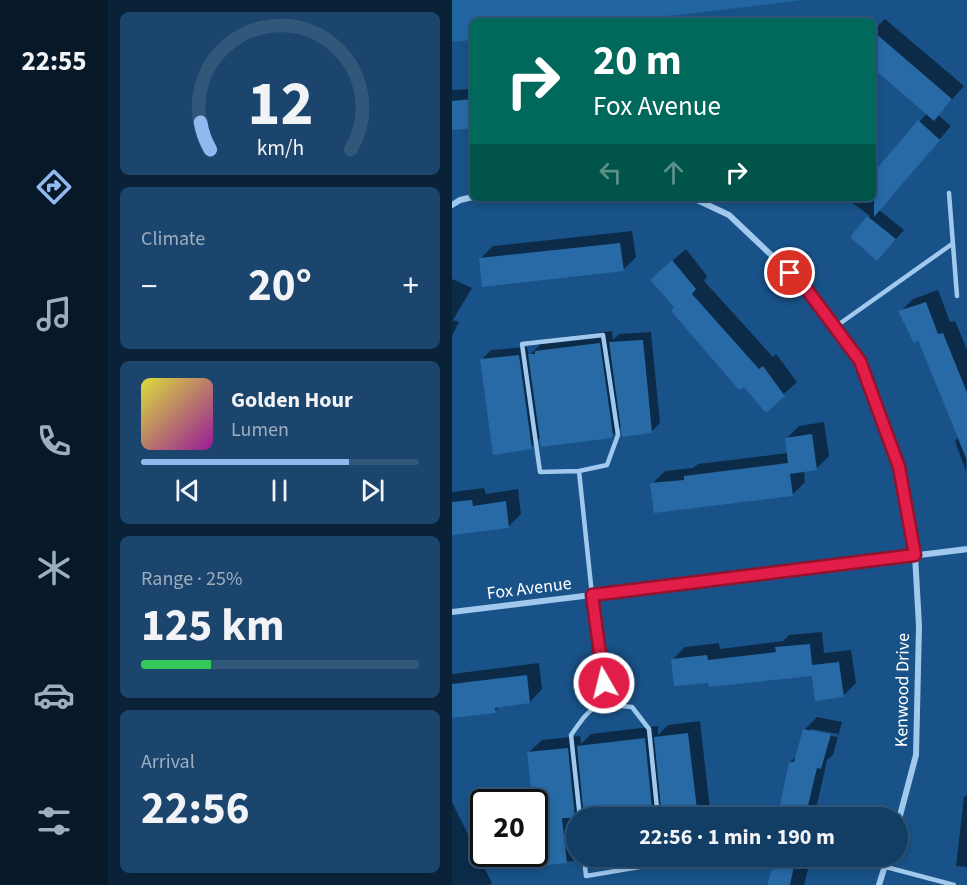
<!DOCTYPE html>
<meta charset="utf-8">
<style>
:root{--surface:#123e66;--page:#1b456c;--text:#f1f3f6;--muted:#9caebf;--line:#31577a;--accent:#90b9f0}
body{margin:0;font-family:"Source Sans 3",sans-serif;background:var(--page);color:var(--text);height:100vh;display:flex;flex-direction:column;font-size:22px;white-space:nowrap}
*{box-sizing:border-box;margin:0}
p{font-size:20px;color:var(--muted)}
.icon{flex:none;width:33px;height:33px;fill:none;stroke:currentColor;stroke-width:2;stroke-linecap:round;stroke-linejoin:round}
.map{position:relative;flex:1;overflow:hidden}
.side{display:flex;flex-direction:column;gap:12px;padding:12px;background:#0a2238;width:344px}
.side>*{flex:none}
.top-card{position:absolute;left:18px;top:18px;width:406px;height:183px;border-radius:9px;box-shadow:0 3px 9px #0003,0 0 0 2px var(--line);background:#00695c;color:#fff;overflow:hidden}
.speed{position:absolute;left:18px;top:789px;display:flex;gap:12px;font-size:30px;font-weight:700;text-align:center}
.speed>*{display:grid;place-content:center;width:78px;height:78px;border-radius:50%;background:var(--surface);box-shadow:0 3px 9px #0003,0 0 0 2px var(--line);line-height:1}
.speed .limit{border:3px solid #111;border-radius:9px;background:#fff;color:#111}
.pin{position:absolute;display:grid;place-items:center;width:51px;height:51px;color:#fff;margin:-26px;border:3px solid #fff;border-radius:50%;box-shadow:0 2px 6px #0007}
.me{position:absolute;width:66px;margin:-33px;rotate:352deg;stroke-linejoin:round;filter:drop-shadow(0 0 4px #0008)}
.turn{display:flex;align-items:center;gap:21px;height:126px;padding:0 24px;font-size:27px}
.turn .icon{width:78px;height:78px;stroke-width:2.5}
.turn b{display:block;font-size:42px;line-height:51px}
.lanes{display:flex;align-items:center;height:57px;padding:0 24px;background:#0003;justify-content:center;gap:30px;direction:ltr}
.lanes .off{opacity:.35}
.big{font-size:45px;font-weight:700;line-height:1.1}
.side .tile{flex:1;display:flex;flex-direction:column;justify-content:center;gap:9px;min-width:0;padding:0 21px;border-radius:9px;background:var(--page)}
.side .dial{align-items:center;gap:0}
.dial svg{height:156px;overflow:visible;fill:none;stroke:var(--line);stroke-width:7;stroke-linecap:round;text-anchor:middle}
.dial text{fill:var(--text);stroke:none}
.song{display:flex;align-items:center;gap:18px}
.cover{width:72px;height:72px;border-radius:9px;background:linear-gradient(135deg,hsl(60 70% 55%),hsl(300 70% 35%))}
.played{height:6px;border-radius:3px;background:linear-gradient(90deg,var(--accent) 75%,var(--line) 75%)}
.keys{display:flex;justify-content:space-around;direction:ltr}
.heat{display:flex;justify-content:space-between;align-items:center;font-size:33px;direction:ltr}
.charge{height:9px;border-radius:4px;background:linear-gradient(90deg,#34c759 25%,var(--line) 0)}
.trip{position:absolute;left:114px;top:807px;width:342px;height:60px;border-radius:30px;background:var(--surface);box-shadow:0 3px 9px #0003,0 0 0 2px var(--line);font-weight:700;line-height:60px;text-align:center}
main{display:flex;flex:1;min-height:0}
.dock{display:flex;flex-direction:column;width:108px;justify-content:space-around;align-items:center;background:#071929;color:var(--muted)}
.dock .icon{width:42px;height:42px}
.dock .selected{color:var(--accent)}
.dock b{font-size:27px;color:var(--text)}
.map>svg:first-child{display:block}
.green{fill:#2165a1}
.shadow{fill:#0007;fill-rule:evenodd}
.building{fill:#276aa6}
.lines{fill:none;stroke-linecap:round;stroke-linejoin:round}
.lane{stroke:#a0c9ed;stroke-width:4.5}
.street{stroke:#a0c9ed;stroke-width:6}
.route-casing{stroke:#92132f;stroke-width:15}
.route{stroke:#e11d48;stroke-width:10}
.labels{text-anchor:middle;stroke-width:6;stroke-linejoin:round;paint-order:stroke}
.street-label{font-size:18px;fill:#fff;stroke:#185288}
</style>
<main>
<nav class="dock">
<b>22:55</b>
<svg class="icon selected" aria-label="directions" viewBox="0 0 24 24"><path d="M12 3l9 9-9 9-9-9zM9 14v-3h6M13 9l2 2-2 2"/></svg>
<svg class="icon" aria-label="music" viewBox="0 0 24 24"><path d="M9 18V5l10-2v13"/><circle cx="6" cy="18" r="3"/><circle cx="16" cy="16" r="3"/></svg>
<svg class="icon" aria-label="phone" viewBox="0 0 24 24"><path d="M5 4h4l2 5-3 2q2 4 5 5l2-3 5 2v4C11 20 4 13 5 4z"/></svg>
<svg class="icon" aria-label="climate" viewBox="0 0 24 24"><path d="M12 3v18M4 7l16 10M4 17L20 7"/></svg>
<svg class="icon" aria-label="car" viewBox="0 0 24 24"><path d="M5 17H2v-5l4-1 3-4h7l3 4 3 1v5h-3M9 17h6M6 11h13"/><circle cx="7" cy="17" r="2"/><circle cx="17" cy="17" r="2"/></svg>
<svg class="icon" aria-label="filters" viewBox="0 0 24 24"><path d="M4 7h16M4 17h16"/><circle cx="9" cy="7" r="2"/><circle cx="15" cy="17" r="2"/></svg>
</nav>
<section class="side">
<div class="tile dial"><svg viewBox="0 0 100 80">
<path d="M14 69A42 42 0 1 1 86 69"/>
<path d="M14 69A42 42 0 0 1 9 55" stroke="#90b9f0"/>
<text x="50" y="56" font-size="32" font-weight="700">12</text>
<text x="50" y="72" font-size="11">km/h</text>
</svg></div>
<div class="tile"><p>Climate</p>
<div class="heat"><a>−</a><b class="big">20°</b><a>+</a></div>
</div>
<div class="tile">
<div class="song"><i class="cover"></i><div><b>Golden Hour</b><p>Lumen</p></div></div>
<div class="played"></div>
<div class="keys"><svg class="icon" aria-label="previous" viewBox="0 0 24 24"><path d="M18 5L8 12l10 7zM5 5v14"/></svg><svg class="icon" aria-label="pause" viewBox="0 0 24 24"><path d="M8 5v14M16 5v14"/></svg><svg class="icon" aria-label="next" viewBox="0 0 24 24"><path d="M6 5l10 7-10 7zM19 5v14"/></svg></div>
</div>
<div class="tile"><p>Range · 25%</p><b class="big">125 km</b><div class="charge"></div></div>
<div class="tile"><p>Arrival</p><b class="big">22:56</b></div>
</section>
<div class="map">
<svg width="516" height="885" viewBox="0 0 516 885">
<rect width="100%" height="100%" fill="#185288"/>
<polygon class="green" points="0,0 351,0 176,21 21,21 21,40 0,42"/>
<g class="shadow">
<polygon points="433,19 512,86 486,115 499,126 427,210 452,230 434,250 400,237 418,216 398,201 401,198 422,198 422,174 475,113 422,67 422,30"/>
<polygon points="21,89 21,127 0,129 0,90"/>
<polygon points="180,231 184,257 172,269 29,258 41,246"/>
<polygon points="234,249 255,276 252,281 321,357 324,354 345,382 314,410 224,307 213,267"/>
<polygon points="0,279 20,288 1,320 7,322 0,336"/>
<polygon points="486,290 498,322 503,321 516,352 514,472 503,441 506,438 466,338 448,312 461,299"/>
<polygon points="160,331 161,340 167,334 199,332 208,423 199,432 170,426 160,436 89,437 79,447 30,359 39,350 75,347 77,356 90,342 97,339"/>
<polygon points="372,422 377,456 364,469 352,470 353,482 341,494 200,484 213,471 241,468 246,464 336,453 335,438 347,426"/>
<polygon points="32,488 34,494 66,489 69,514 56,527 0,533 0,492"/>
<polygon points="370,632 372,653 399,650 404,683 391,696 362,675 257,681 221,659 233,647 267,643 268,649 331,641 337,635"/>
<polygon points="87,663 90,689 78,702 49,705 43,711 0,716 0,674"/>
<path d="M365,717L390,722L381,755L375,760L362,818H327L338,762L346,755L352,730ZM359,729L386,734V737L359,732Z"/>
<polygon points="248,721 259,818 124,818 124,856 131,856 127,860 90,865 77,752 90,740 128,736 129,744 139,734 206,726 206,735 216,725"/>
<polygon points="516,794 516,867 504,866 512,797"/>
<polygon points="0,802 40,883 38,885 0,885"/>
<polygon points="138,856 162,856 138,859"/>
<polygon points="319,856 359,857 352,885 317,885 323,866 317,864"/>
</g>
<g class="building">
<polygon points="422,32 500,99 482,121 422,69"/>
<polygon points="21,99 21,128 0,130 0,101"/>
<polygon points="466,120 488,140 422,217 422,172"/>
<polygon points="415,216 444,239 425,261 398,237"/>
<polygon points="168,243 172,271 30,287 27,258"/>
<polygon points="220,260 244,289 240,294 307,369 311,366 333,396 314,413 292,387 287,390 219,311 222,307 198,280"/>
<polygon points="474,302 486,334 491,333 516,395 516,463 466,340 462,343 446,311"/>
<polygon points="191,340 200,433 170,437 157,342"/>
<polygon points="148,343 161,435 160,438 89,447 76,354 83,354 83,351"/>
<polygon points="67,355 80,449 41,455 28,359"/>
<polygon points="360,434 365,470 338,474 341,496 202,513 198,483 232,480 232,476 336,463 333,438"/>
<polygon points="20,500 21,506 54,501 57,528 0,535 0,502"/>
<polygon points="358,644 360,665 387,662 392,697 363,701 360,676 257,687 256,683 222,686 219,659 255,655 256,660 324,652 323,647"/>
<polygon points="75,675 78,703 43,708 44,713 0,718 0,684"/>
<polygon points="351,729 379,734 369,769 365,768 353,818 325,818 337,762 342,762"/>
<polygon points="236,733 246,818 210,818 202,737"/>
<polygon points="193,738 201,818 132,818 125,746"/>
<polygon points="116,748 123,818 110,818 115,863 88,866 75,752"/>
<polygon points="324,856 344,856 338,885 315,885"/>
</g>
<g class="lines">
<g class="lane">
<polyline points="497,193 505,296"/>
<polyline points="383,327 500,244"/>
<polyline points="127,471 88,472 70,344 151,335 166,435 155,465 127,471 140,595 155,704"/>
<path d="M128,818L119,735C141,704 141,703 180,707L197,729L206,818"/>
<polyline points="132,856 134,876 211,863 210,856"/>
<polyline points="434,867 502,885"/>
</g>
<g class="street">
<polyline points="241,198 277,215 353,287 408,361 447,467 463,555 467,626 464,755 446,823"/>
<polyline points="0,205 8,200 21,197"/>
<polyline points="0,612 516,549"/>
<polyline points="427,885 436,856"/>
</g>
</g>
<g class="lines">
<defs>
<polyline id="route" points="152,683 140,595 463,555 447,467 408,361 353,287 338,273"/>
</defs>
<use href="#route" class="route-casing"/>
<use href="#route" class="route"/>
</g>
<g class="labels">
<g class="street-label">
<text transform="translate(77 588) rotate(-7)" y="6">Fox Avenue</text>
<text transform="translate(450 690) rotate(-89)" y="6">Kenwood Drive</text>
</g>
</g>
</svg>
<div class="speed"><div class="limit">20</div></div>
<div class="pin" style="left:338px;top:273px;background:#d93025"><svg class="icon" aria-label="arrive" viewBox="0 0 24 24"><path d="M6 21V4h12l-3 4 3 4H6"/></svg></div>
<svg class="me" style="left:152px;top:683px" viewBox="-20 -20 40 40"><circle r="17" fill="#e11d48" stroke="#fff" stroke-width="3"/><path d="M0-11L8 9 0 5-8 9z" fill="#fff"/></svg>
<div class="trip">22:56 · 1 min · 190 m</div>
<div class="top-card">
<div class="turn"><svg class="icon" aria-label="right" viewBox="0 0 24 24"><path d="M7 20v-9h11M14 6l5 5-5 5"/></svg><div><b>20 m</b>Fox Avenue</div></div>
<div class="lanes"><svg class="icon off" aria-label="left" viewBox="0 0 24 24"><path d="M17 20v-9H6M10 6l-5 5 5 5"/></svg><svg class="icon off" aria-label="ahead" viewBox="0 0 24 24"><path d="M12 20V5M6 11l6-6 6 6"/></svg><svg class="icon" aria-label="right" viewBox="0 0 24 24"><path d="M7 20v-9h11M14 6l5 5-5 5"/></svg></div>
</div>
</div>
</main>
